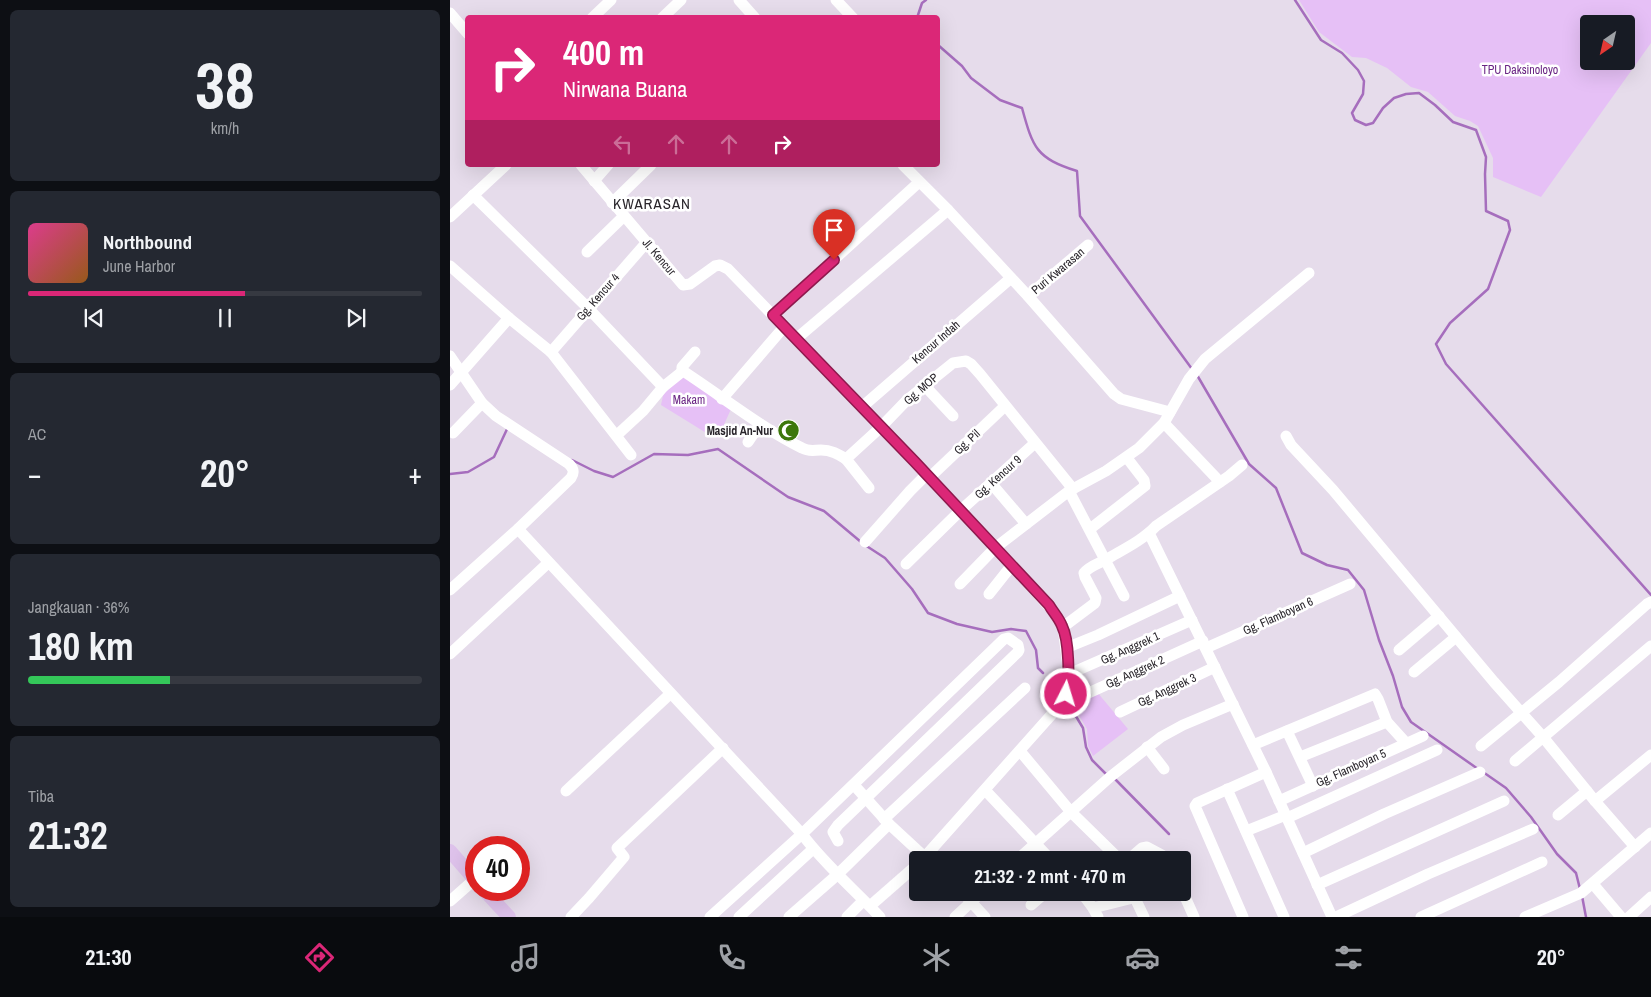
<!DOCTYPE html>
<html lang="id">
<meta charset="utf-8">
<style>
:root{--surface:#171b24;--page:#242831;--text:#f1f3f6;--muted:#9ea1a6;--line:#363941;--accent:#db2777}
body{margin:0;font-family:"Archivo Narrow",sans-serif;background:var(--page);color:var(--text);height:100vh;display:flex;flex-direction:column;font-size:19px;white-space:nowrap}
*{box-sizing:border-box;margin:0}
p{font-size:16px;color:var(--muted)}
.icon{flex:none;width:28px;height:28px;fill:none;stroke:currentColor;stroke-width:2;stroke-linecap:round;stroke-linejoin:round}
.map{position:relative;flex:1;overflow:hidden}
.panel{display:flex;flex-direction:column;gap:10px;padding:10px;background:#0d0f14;width:450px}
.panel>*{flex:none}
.hud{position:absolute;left:15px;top:15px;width:475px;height:152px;border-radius:5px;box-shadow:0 5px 20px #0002;background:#db2777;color:#fff;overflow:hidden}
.needle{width:32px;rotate:214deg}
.controls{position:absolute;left:1130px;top:15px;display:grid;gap:10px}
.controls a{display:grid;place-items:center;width:55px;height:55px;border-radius:5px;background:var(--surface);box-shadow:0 5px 20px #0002;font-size:25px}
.speed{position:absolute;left:15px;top:836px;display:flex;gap:10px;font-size:25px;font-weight:700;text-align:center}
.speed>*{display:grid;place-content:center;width:65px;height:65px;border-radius:50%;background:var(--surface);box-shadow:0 5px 20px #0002;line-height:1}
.speed .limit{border:8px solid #d22;background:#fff;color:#111}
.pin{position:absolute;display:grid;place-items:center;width:42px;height:42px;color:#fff;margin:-51px -21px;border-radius:50% 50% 50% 0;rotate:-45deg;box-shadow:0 0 5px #0007}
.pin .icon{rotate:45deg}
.me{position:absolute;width:55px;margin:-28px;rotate:5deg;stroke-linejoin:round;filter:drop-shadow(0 0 4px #0008)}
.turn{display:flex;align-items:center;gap:18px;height:105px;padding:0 15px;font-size:22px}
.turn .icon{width:65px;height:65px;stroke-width:2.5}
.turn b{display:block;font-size:35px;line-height:42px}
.lanes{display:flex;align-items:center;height:48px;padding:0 15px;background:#0003;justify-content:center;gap:25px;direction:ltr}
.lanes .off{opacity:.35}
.big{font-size:38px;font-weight:700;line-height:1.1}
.panel .tile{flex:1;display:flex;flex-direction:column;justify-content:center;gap:8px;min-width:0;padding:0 18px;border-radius:8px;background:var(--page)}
.panel .dial{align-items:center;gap:0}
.dial b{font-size:65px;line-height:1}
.song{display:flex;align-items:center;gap:15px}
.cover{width:60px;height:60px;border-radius:8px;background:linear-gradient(135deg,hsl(330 70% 55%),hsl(30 70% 35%))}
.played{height:5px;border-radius:2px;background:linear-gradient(90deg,var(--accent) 55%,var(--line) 55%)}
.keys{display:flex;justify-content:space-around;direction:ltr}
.heat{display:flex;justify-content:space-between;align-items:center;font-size:28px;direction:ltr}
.charge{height:8px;border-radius:4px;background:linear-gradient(90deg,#34c759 36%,var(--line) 0)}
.trip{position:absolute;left:459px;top:851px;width:282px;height:50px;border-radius:5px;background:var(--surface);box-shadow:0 5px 20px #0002;font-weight:700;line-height:50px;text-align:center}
.tab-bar{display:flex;height:80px;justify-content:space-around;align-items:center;background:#090b0e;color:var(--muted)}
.tab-bar .icon{width:35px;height:35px}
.tab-bar .selected{color:var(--accent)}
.tab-bar b{font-size:22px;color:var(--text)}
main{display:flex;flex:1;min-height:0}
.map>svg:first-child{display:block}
.green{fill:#e6c0f6;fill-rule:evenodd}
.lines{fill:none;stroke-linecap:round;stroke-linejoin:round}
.stream{stroke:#a66ebd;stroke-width:2.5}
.minor{stroke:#fff;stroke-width:11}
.major{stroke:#dec2eb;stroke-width:14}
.route-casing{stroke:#8e194d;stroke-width:12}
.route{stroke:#db2777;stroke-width:9}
.labels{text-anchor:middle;stroke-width:5;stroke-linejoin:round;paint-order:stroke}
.park-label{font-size:12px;fill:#6a2584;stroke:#fff}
.street-label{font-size:12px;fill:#29252b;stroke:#fff}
.poi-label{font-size:12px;font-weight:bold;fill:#29252b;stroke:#fff;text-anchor:end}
.quarter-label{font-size:15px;letter-spacing:1px;fill:#29252b;stroke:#fff}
</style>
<main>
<section class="panel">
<div class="tile dial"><b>38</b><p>km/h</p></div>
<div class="tile">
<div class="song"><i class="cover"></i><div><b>Northbound</b><p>June Harbor</p></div></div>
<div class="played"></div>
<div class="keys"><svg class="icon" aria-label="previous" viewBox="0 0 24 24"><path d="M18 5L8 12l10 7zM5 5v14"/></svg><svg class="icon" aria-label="pause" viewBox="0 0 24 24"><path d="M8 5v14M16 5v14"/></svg><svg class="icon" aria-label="next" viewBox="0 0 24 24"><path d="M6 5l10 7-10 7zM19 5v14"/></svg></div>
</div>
<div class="tile"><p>AC</p>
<div class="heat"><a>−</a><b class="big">20°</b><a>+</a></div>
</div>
<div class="tile"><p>Jangkauan · 36%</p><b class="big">180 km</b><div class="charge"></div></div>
<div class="tile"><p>Tiba</p><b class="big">21:32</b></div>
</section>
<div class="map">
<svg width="1201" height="917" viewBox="0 0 1201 917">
<rect width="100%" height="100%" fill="#e6dceb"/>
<g class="green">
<path d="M849,0H1201V43L1091,197L1043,177V158L1028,126L1020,121L1005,116L978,92L961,87L937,68L916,58L902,57L869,32ZM1139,24H1176V61H1139Z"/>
<polygon points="232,374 281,409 268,438 258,434 211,405 214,391"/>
<polygon points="647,692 678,729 643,756 638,746 637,729 622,704"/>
</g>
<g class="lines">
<g class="stream">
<polyline points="845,0 871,40 892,53 908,70 914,81 913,94 902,113 905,120 916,125 923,123 933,108 944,98 956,94 969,93 985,105 1003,122 1026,130 1036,157 1035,174 1036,211 1058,221 1060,230 1038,289 1000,323 986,344 996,364 1201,595"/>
<polyline points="467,18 472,3 476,0"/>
<path d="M488,45L512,66L521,78L550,100L572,108C583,148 586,158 627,171L630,216L742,369"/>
<polyline points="747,375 799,464 826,488 852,553 877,565 898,570 914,590 929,640 943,676 952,707 961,722 1028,769"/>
<polyline points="122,460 144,471 163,477 204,454 238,455 268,449 338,497 374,511 411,542"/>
<polyline points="0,474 18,472 44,457 58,427"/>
<polyline points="415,545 435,558 462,589 478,613 507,624 542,632 561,629 576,631 586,650 588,668 593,673"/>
<polyline points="618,703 633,728 636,747 642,760 656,774 658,774"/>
<polyline points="1033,772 1056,788 1081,817 1107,854 1126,873 1130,889"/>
<polyline points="664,778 719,834"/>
<polyline points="1132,896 1136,917"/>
</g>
<g class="minor">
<polyline points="289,0 305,18"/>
<polyline points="386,0 403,18"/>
<polyline points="0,13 18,34"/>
<polyline points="142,18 161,0"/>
<polyline points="212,18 231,0"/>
<polyline points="131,165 233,285 240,284 265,266 270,265 278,269 431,427 562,565 603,611 613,627 619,674 616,694 611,704 472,860"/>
<polyline points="453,165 498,210 578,296 664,394 671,399 720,412"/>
<polyline points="144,181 158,165"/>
<path d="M23,195L138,308L213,387L233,371C273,397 310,427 352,448C359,452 364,450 371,450C381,450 388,454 396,459"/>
<polyline points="162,203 201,165"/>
<polyline points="0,217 56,165"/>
<polyline points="137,252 174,216"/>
<polyline points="0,266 59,318 101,352 181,455"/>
<polyline points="578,296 638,245"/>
<polyline points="323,315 467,184"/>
<polyline points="346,339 498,210"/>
<polyline points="101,352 196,243"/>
<path d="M0,356L32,403L46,416L119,464C123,468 125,472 121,478L68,529L0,590"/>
<polyline points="232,371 232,367 245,352"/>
<polyline points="0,385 59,318"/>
<polyline points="474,385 503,416"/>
<polyline points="272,399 334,327"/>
<polyline points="412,407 561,278"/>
<polyline points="714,423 770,482"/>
<polyline points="3,433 32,403"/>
<polyline points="167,435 193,411 213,387"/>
<polyline points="836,436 841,445 883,490 1044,682 1093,737 1145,801 1185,847"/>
<polyline points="298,442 310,424"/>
<polyline points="479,478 555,406"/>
<polyline points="541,483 576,524"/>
<polyline points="419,488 396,459 431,427 457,400 503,363 516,361 521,364 530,374 623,489"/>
<polyline points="619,491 674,596"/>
<path d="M68,529L352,834C375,865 404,889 430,917"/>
<polyline points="640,529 695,486 694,480 677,458"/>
<polyline points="699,533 816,772 882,917"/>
<polyline points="415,542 460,491 477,474"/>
<polyline points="456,564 511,510 585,443"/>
<polyline points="510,584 545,548 619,491 656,471 689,448 714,423 739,379 755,359 859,273"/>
<polyline points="539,594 562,565"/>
<path d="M613,627L645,603L646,598L635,577L634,573C639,566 650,563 657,559C674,549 693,540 706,526L779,476L792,465"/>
<polyline points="616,648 648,635 730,596"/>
<polyline points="756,648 900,584"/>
<polyline points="949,650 989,616"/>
<polyline points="0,654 98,563"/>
<polyline points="964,672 1006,637"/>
<polyline points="619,674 742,620"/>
<polyline points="615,696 627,697 634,695 753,641"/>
<polyline points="670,712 765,667"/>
<polyline points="837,731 863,786"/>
<polyline points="803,745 925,694 928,699 937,722 956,743"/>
<polyline points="1031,746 1109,682 1197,604 1201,602"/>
<polyline points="697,747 714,769"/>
<polyline points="570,751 621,812 670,860"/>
<polyline points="850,757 937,722"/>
<polyline points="1065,761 1201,646"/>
<polyline points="404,785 439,824 478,860"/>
<polyline points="777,789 834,917"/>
<polyline points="535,790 601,860"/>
<polyline points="116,791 220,694"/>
<polyline points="829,801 973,736"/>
<polyline points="1145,801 1201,755"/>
<polyline points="1108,815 1137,791"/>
<polyline points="837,818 987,750"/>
<polyline points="434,819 575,688"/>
<polyline points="796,831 836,815"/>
<polyline points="853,853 934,814 1030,772"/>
<polyline points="567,860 660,777 711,737 733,725 783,704"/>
<polyline points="678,860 692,848 697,847 712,855 717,860"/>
<polyline points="1143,884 1171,917"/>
<polyline points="867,885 1054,801"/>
<polyline points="732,890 744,917"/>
<polyline points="512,892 535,917"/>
<polyline points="631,892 643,908 648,917"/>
<polyline points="684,896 694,917"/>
<polyline points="0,901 25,879"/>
<polyline points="581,905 596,892"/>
<polyline points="420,906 468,864"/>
<polyline points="643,908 679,899 684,896 685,892"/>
<polyline points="121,917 139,898 174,857 167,848 273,748"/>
<polyline points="260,917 352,834 554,639 558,638 568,645 569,650 568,652 388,825 383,832 388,841"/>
<polyline points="289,917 363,849"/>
<polyline points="339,917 387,875 439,824"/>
<polyline points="397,917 413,901"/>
<polyline points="505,917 532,892"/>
<polyline points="793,917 745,806 747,803 816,772"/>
<polyline points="886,917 978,874 1083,829"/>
<polyline points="971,917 1092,862"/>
<polyline points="1075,917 1131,893 1201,833"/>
<polyline points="1179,917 1201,897"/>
</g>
<g class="major">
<polyline points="0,851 26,881"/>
<polyline points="34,890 59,917"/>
</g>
</g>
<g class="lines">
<defs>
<path id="route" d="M384,260L323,315L465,462L599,605C603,612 609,618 612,626C619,640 620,678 616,694"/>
</defs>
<use href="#route" class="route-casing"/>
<use href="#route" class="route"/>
</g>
<defs>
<symbol id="mosque-disc" viewBox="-11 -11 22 22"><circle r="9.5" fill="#3d770b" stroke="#fff"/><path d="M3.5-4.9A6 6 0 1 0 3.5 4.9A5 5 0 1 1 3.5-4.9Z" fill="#fff"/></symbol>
</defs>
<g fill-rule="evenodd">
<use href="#mosque-disc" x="326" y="418" width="25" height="25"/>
</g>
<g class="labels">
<g class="park-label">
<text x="1070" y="74">TPU Daksinoloyo</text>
<text x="239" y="404">Makam</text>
</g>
<g class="street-label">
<text transform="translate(209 257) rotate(49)" y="4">Jl. Kencur</text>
<text transform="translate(608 271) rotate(-40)" y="4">Puri Kwarasan</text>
<text transform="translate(148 297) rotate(-49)" y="4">Gg. Kencur 4</text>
<text transform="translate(486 342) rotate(-41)" y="4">Kencur Indah</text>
<text transform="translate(471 389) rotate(-41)" y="4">Gg. MOP</text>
<text transform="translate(517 442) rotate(-43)" y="4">Gg. Pil</text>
<text transform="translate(548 477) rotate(-42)" y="4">Gg. Kencur 9</text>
<text transform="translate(828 616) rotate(-24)" y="4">Gg. Flamboyan 6</text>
<text transform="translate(680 648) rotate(-24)" y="4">Gg. Anggrek 1</text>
<text transform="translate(685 672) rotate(-24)" y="4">Gg. Anggrek 2</text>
<text transform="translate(717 690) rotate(-25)" y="4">Gg. Anggrek 3</text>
<text transform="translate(901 768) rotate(-24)" y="4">Gg. Flamboyan 5</text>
</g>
<g class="poi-label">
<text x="323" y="435">Masjid An-Nur</text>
</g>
<g class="quarter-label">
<text x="202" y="209">KWARASAN</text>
</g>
</g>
</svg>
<div class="controls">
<a><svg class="needle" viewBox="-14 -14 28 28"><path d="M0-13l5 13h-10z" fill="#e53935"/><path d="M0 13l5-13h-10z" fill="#9ea1a6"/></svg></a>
</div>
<div class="speed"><div class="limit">40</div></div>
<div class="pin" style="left:384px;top:260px;background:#d93025"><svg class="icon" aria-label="arrive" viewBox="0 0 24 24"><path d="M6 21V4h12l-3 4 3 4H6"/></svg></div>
<svg class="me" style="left:616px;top:694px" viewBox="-20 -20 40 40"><circle r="17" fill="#db2777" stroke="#fff" stroke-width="3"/><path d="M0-11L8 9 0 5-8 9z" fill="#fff"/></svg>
<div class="trip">21:32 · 2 mnt · 470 m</div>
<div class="hud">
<div class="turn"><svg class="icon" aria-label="right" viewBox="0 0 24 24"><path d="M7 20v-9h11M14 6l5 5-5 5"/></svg><div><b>400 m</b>Nirwana Buana</div></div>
<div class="lanes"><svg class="icon off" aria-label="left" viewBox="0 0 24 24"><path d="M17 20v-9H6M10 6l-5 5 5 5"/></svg><svg class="icon off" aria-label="ahead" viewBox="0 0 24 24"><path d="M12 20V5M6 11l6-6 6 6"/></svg><svg class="icon off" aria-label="ahead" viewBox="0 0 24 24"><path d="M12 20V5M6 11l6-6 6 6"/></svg><svg class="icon" aria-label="right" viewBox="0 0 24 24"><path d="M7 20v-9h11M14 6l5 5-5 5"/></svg></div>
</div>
</div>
</main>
<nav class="tab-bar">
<b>21:30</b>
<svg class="icon selected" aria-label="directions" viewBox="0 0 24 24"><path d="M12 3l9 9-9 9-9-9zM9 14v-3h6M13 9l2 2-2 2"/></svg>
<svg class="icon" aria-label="music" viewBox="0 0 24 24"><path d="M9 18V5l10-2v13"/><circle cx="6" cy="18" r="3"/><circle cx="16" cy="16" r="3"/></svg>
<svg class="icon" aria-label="phone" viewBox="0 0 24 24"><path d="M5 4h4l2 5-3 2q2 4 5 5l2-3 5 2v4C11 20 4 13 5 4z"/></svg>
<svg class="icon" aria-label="climate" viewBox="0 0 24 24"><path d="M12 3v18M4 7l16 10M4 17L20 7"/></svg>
<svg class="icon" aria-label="car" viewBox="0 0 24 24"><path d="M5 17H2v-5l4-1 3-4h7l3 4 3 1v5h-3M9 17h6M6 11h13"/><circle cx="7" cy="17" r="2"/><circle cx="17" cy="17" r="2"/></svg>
<svg class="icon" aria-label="filters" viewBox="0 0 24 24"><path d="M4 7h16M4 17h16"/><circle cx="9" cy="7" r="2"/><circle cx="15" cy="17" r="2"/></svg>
<b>20°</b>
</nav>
